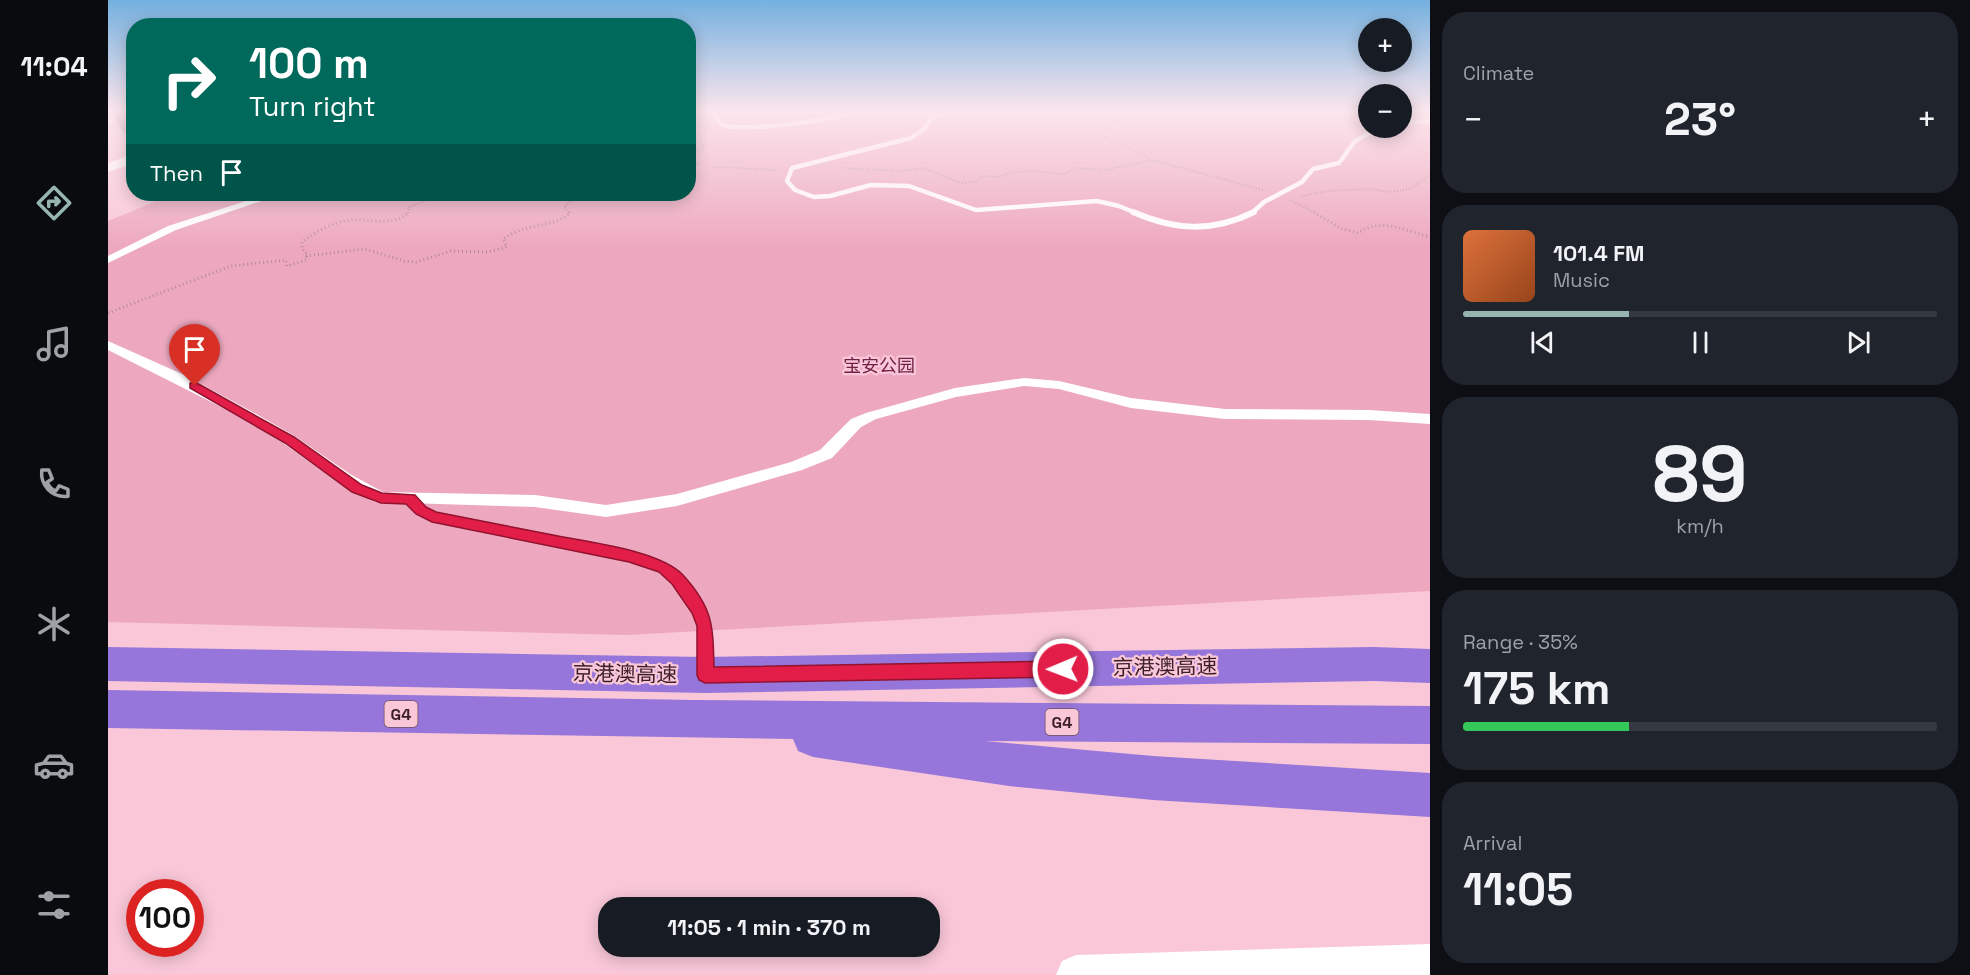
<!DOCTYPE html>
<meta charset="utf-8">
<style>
:root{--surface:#171b24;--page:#20242c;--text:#f1f3f6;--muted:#9ea1a6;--line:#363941;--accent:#96b5b1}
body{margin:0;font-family:"Space Grotesk","Noto Sans SC",sans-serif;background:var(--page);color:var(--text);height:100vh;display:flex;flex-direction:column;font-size:22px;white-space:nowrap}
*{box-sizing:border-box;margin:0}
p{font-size:20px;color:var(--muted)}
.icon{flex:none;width:33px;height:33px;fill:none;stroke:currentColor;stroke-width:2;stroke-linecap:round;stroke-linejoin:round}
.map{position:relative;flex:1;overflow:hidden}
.details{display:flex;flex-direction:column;gap:12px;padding:12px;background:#0d0f14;width:540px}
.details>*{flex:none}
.guide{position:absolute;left:18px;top:18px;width:570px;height:183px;border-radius:24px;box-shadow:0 3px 15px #0003;background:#00695c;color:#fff;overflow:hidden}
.fabs{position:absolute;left:1250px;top:18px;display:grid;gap:12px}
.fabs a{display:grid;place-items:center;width:54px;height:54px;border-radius:50%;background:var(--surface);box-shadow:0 3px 15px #0003;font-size:30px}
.speed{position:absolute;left:18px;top:879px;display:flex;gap:12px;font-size:30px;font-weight:700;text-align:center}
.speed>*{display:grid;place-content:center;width:78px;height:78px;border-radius:50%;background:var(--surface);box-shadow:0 3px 15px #0003;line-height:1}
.speed .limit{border:9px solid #d22;background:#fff;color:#111}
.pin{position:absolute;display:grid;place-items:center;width:51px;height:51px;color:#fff;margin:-62px -26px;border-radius:50% 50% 50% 0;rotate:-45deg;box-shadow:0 0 6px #0007}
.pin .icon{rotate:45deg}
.me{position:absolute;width:66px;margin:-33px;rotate:269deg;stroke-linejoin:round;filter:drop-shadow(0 0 4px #0008)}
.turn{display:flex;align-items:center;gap:21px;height:126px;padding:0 24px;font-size:27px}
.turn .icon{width:78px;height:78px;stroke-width:2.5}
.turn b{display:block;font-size:42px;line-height:51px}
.then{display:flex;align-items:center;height:57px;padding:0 24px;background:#0003;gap:12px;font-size:22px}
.big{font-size:45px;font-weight:800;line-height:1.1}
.details .card{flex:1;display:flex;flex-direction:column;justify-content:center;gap:9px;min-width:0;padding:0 21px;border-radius:24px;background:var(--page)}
.details .dial{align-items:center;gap:0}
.dial b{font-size:78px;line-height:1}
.song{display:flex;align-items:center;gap:18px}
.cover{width:72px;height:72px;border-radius:9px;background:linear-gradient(135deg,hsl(20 70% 55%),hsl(20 70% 35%))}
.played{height:6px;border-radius:3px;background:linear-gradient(90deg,var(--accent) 35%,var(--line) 35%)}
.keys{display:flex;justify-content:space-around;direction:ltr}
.heat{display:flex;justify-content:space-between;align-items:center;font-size:33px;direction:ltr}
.charge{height:9px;border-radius:4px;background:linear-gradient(90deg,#34c759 35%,var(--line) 0)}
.trip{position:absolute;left:490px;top:897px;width:342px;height:60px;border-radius:24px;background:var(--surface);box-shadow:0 3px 15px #0003;font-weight:800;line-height:60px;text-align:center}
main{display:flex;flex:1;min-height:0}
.dock{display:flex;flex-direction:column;width:108px;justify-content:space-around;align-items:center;background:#090b0e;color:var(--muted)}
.dock .icon{width:42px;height:42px}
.dock .selected{color:var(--accent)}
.dock b{font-size:27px;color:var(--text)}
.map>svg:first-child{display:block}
.green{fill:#eda8bf}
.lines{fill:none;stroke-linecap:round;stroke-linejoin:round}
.path-far1{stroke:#b68b9a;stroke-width:2;stroke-dasharray:1 2;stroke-linecap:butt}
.path{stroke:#b68b9a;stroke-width:3;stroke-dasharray:1 3;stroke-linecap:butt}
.lane-far3{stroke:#fff;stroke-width:4.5}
.lane-far2{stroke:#fff;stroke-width:6}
.lane-far1{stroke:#fff;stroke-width:8}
.lane{stroke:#fff;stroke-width:10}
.street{fill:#fff;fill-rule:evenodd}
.secondary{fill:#fff;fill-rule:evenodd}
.highway{fill:#9676da;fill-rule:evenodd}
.wall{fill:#ab739d}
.shaded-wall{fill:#8b5e7f}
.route{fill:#e11d48;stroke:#92132f;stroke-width:1.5}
.labels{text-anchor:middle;stroke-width:4.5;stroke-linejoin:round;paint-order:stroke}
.shield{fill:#f9c7d8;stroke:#74505d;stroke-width:1.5}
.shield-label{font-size:16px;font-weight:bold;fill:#3b1d28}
.park-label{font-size:18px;fill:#722045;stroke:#f9c7d8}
.near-street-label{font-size:21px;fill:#3b1d28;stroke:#f9c7d8}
</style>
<main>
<nav class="dock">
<b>11:04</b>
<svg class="icon selected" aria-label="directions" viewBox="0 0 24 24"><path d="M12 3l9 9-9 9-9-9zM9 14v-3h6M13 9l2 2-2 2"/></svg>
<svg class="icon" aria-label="music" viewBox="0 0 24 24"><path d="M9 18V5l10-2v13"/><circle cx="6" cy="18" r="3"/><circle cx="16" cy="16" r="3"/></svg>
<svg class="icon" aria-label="phone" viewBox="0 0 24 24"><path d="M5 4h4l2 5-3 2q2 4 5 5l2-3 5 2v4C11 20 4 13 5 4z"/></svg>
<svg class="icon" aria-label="climate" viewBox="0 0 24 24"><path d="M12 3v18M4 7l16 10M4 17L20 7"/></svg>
<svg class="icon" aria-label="car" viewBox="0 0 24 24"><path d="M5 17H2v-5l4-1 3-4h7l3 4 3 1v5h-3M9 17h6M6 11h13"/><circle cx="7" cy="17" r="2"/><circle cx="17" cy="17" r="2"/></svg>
<svg class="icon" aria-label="filters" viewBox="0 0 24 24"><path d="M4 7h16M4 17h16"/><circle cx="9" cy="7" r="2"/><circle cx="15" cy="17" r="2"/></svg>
</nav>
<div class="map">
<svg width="1322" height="975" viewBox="0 0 1322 975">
<rect width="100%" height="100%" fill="#f9c7d8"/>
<polygon class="green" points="581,110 1260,110 1260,128 1293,128 1293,110 1322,110 1322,591 519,635 0,622 0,221 65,194 580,194"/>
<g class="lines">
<g class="path-far1">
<polyline points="1004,110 1013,120 999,124 1002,128 995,134 999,140 1013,143 1044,160 1155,190"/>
<polyline points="580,163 591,165 583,155 596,148 593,137 597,129 604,129"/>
<polyline points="607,167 671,170"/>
<polyline points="734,168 795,171 815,168 853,183 867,182 874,176 891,177 905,172 923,171 956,174 967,168 999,170 1043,160"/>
<polyline points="1194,196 1220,191 1263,189 1282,192 1302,189 1322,175"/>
<polyline points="1182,200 1208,213"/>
<polyline points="300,213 301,207 337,194"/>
<polyline points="461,213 456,207 463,201 483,194"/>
</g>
<g class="path">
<path d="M1206,212L1232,228L1250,233C1273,217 1298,231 1322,237"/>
<path d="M198,256L257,249L296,261L308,262L343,251L380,252L399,247L395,239C419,222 440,229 462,214L460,212"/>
<path d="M0,313L123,266L178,260L179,266L198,260L199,254L194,249V242C207,232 225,222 242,220C259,218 285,228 301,212"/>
</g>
<g class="lane-far3">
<path d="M604,110L613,124C632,134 736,118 759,110"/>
<polyline points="847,110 824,118 816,129 803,138 684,168 679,181 687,190 706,197 722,196 763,185 801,186 868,210 989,201 1011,206 1028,213"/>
<polyline points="0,121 14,113"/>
<polyline points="1293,123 1322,121"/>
<polyline points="1144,213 1156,202 1194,182 1205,169 1231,163 1247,141 1271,128"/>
</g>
<path class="lane-far2" d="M1025,212C1066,230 1104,233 1146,212"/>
<polyline class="lane-far1" points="302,499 309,506"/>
<polyline class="lane" points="307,505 324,517 522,556 556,568 569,579 591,610 597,626 596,668"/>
<g class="street">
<polygon points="160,194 174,194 68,230 0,263 0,256 60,226"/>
<polygon points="0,341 74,374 141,410 185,435 242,474 275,492 427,495 498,505 569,494 683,462 712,450 743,419 758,413 847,388 916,378 951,381 1023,398 1117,409 1261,410 1322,414 1322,424 1261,420 1117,419 1023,408 951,389 916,386 848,397 768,419 753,427 724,458 694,470 569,506 498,517 427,507 267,502 231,483 175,443 131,416 0,350"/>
</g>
<g class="secondary">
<polygon points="26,154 26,163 0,172 0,163"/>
<polygon points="1322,944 1322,975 948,975 954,961 968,955"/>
</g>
<g class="highway">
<polygon points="0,647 597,657 1266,647 1322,649 1322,683 1266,681 597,693 0,681"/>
<polygon points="0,690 586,700 1322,706 1322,744 877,741 1045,756 1322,773 1322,817 1045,800 901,786 705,757 690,751 685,739 0,728"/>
</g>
</g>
<polygon class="wall" points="1,110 26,110 26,136 15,132"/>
<polygon class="shaded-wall" points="21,110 26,110 26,128 16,112"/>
<linearGradient id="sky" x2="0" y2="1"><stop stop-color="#74b0df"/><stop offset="0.45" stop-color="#fce6ed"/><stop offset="1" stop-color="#fce6ed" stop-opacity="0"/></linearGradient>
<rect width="1322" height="247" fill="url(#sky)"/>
<path class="route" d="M87,382L186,437L254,485L274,493L307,495L318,507L328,512C367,520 406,527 445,535C479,542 551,550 575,575C605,608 605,625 606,667L955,661L961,664L964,669L961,674L955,677L597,683L591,680L589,675V626L584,613L564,584L551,572L521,562L324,522L308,514L298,504L273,503L244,492L177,443L82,388V383Z"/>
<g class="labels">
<g class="shield">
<rect x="276.5" y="701" width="33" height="26" rx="4.5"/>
<rect x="937.5" y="709" width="33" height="26" rx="4.5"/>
</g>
<g class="shield-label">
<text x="293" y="720">G4</text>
<text x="954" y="728">G4</text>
</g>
<g class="park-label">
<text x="771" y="372">宝安公园</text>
</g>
<g class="near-street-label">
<text transform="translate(1057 667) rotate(-1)" y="7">京港澳高速</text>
<text transform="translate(517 674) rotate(1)" y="7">京港澳高速</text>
</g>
</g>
</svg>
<div class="fabs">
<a>+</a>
<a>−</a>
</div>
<div class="speed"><div class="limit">100</div></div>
<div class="pin" style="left:87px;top:386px;background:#d93025"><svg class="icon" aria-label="arrive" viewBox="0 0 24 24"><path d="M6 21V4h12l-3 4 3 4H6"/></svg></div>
<svg class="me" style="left:955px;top:669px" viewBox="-20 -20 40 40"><circle r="17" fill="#e11d48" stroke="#fff" stroke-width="3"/><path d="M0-11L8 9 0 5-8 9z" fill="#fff"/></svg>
<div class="trip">11:05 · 1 min · 370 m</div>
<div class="guide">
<div class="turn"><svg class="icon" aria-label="right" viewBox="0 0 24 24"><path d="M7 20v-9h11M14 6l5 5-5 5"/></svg><div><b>100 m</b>Turn right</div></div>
<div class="then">Then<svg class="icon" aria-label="arrive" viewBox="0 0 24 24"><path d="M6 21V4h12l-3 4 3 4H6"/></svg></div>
</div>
</div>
<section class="details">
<div class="card"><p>Climate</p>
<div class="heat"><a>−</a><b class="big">23°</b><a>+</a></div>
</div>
<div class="card">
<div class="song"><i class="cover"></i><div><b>101.4 FM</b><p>Music</p></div></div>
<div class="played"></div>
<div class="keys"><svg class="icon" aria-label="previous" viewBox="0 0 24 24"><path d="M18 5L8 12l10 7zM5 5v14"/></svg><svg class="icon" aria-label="pause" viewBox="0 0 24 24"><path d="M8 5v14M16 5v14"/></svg><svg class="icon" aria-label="next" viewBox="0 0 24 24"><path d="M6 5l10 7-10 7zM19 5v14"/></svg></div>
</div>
<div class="card dial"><b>89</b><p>km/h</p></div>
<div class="card"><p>Range · 35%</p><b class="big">175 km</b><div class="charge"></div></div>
<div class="card"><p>Arrival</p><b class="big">11:05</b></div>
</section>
</main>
